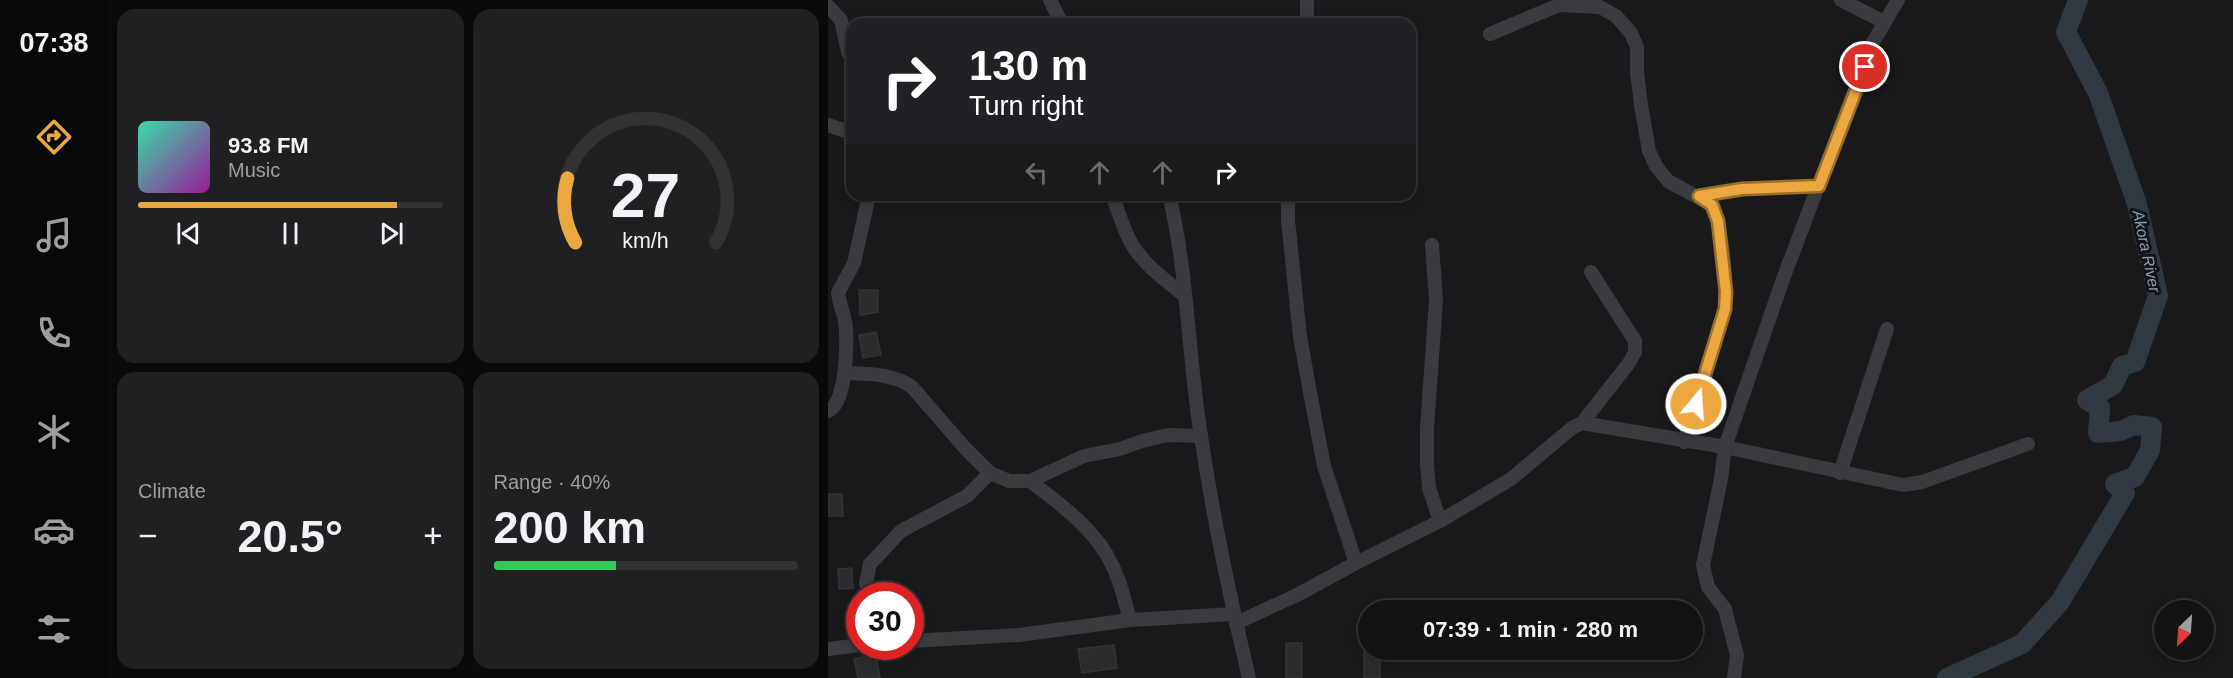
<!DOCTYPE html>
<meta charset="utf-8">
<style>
:root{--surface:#131314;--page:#202022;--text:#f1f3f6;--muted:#9d9ea0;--line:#323234;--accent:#eca840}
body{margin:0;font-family:Helvetica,sans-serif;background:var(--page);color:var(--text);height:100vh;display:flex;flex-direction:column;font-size:22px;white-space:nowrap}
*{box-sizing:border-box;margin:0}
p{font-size:20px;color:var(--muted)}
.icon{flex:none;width:33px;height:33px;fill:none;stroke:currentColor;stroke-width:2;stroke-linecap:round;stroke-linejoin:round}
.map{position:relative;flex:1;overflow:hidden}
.details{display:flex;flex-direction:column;gap:9px;padding:9px;background:#0a0a0b;width:720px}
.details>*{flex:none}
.top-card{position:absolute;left:18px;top:18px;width:570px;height:183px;border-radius:18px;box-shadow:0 3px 9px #0003,0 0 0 2px var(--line);background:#202124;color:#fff;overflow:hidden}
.needle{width:39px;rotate:205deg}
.controls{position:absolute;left:1326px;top:600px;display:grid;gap:12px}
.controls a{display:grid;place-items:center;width:60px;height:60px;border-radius:50%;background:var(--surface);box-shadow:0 3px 9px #0003,0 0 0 2px var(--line);font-size:30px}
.speed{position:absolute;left:18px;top:582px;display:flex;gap:12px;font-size:30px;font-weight:700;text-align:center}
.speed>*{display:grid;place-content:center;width:78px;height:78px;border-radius:50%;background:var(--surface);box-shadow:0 3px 9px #0003,0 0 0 2px var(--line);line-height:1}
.speed .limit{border:9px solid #d22;background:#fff;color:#111}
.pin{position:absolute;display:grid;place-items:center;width:51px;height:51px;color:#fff;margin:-26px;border:3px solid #fff;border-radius:50%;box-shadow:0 2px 6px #0007}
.me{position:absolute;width:66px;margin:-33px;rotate:18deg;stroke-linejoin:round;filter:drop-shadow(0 0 4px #0008)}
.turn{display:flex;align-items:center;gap:21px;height:126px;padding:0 24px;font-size:27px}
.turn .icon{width:78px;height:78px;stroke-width:2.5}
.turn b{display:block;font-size:42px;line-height:51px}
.lanes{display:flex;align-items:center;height:57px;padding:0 24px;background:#0003;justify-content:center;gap:30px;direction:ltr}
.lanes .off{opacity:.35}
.big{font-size:45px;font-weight:800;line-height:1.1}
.details .widget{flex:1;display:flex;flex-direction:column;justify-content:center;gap:9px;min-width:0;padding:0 21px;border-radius:18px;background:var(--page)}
.details .dial{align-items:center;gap:0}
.dial svg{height:156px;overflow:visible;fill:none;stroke:var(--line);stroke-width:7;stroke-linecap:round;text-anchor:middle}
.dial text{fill:var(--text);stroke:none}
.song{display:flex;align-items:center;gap:18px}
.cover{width:72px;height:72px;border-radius:9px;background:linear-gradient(135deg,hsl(160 70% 55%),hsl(300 70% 35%))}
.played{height:6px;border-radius:3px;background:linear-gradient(90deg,var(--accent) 85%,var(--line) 85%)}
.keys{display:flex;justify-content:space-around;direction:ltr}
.heat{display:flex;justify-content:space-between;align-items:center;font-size:33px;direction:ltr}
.charge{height:9px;border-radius:4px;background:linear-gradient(90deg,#34c759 40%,var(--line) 0)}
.details .tiles{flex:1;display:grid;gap:9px;grid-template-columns:repeat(2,1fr)}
.trip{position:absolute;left:530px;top:600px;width:345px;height:60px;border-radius:30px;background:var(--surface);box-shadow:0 3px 9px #0003,0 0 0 2px var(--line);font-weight:800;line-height:60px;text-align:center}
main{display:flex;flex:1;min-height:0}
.tabs{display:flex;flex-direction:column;width:108px;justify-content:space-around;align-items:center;background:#080808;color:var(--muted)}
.tabs .icon{width:42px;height:42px}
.tabs .current{color:var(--accent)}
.tabs b{font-size:27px;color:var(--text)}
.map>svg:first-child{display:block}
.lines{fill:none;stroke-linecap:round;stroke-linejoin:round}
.river{stroke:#2f393f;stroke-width:20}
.building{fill:#2c2c2f;stroke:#333337;stroke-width:1.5}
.minor{stroke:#3a3b40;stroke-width:14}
.route-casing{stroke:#996d2a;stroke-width:15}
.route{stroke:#eca840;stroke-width:10}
.labels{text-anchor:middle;stroke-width:6;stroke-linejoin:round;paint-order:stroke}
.water-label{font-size:16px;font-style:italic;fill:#84a0b3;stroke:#141416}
</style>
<main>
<nav class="tabs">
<b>07:38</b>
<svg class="icon current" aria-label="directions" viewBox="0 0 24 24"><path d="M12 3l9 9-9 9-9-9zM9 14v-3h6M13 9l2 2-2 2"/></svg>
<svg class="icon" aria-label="music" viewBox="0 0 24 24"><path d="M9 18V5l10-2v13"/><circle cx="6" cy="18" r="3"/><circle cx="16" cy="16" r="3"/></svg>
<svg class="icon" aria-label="phone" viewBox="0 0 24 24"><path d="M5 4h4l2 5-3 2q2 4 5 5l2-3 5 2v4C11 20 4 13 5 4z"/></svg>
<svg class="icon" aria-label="climate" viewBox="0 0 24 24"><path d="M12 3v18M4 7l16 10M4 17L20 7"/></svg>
<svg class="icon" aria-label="car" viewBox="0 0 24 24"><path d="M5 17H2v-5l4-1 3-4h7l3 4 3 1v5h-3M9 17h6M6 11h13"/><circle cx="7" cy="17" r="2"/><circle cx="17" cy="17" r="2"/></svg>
<svg class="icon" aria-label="filters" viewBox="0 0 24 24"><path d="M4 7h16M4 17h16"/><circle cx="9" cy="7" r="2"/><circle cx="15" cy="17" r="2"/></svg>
</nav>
<section class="details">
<div class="tiles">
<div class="widget">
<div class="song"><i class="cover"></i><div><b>93.8 FM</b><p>Music</p></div></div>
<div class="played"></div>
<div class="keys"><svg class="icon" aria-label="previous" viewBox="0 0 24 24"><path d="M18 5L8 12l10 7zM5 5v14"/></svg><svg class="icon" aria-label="pause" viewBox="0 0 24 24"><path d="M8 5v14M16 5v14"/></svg><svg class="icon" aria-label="next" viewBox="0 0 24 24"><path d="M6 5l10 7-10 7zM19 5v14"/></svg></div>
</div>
<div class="widget dial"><svg viewBox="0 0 100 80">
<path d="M14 69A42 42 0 1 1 86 69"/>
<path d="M14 69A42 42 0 0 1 10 36" stroke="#eca840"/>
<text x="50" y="56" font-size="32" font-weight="700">27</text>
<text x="50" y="72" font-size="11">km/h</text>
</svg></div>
<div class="widget"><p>Climate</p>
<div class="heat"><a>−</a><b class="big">20.5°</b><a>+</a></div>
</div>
<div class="widget"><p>Range · 40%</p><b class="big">200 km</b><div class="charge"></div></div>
</div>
</section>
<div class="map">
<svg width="1405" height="678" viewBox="0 0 1405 678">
<rect width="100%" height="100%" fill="#19191b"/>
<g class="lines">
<polyline class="river" points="1119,678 1194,644 1232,602 1297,493 1287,484 1307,477 1322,450 1324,427 1306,425 1293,431 1270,433 1272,408 1259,400 1285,385 1294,366 1307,362 1330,296 1309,204 1270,93 1238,32 1250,0"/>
</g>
<g class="building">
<polygon points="31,290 50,290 50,312 32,315"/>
<polygon points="48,332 53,355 35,358 31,335"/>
<polygon points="0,494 14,494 15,516 0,516"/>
<polygon points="24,568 25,588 11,589 10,569"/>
<rect x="458" y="643" width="16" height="35"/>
<polygon points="286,645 289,668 254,673 250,649"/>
<rect x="536" y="650" width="16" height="28"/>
<polygon points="48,654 52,678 30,678 26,659"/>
</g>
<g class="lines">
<g class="minor">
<polyline points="222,0 234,24"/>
<polyline points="1013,0 1056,22"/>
<polyline points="0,6 13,20 20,52 24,58"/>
<polyline points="479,24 479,0"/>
<path d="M662,34L731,5L772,7L788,16L803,33L809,47V72L813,105L821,151L828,166L840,181L884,205C895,234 899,277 897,309L856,442"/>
<polyline points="0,125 24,133"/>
<path d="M284,195C290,210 294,225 301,239C312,262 337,280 357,296"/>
<path d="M341,195C360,273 360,356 373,436C385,517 402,598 421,678"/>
<polyline points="460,195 460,220 472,337 484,403 496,466 528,563"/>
<polyline points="871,196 914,189 991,186"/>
<polyline points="604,245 608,300 599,428 599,464 601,488 612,521"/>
<path d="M16,373C39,374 65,373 84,387L137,448L162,473L181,481H202L256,456L292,449L314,441L340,435L373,436"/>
<path d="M0,411C19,404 20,339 17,321C15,311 11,302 10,293L26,263L41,195"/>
<polyline points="754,423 801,363 807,352 807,341 763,272"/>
<polyline points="1012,473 1059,329"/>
<path d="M202,481C233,505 269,530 285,567C293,583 297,602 302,620"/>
<polyline points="41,596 38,583 42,564 73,531 139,496 162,473"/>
<polyline points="408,623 469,595 528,563 612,521 683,479 744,428 754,423 897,447 1075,485 1094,482 1200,444"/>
<polyline points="82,641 191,635 302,620 406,614"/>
<polyline points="0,649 32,645"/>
<polyline points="906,678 909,655 901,625 897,609 880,587 875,565 893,479 897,447 955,279 1044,44 1070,0"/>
</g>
</g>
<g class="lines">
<defs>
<polyline id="route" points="868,404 897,309 898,292 890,221 884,205 871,196 914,189 991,186 1037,67"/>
</defs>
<use href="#route" class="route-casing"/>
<use href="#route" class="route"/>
</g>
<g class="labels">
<g class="water-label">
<text transform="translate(1319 251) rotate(78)" y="6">Akora River</text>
</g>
</g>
</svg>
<div class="controls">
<a><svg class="needle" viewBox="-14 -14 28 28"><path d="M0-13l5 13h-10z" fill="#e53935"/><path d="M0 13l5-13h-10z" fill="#9d9ea0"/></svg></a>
</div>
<div class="speed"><div class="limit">30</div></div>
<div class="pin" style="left:1037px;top:67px;background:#d93025"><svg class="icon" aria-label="arrive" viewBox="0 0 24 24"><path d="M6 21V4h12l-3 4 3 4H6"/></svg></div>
<svg class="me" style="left:868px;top:404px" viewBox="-20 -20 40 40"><circle r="17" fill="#eca840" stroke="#fff" stroke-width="3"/><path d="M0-11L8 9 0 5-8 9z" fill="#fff"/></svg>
<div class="trip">07:39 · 1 min · 280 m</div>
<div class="top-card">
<div class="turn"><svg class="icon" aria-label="right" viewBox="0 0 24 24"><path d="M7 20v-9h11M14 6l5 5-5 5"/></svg><div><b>130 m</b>Turn right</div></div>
<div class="lanes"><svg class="icon off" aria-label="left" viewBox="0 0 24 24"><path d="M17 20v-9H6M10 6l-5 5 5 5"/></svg><svg class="icon off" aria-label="ahead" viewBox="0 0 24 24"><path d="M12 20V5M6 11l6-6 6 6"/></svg><svg class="icon off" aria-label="ahead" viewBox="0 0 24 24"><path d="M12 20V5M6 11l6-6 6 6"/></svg><svg class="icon" aria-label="right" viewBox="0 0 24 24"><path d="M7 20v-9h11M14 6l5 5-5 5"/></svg></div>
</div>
</div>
</main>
